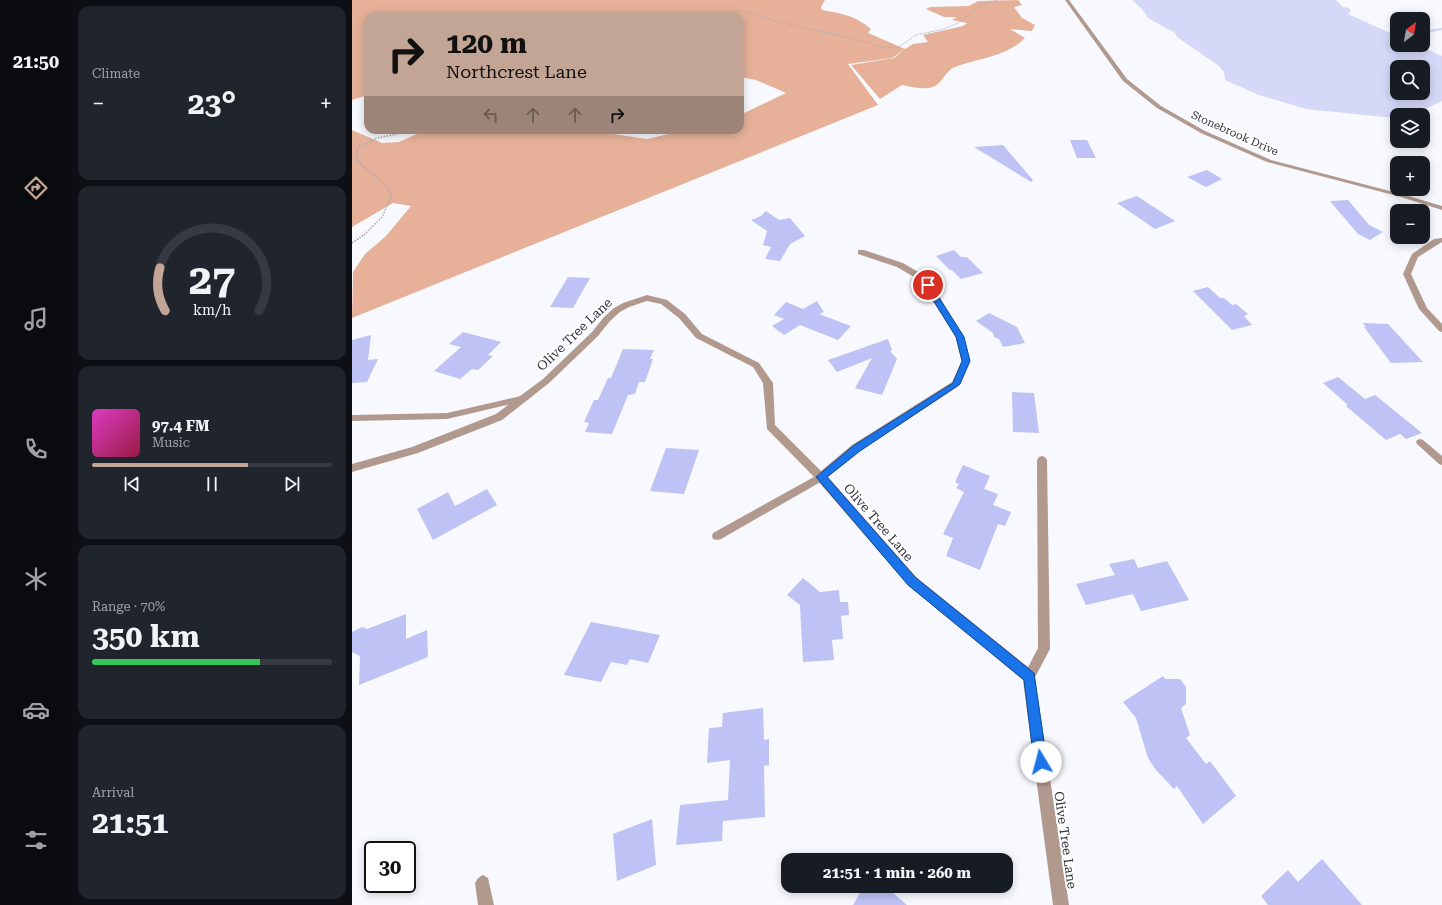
<!DOCTYPE html>
<meta charset="utf-8">
<style>
:root{--surface:#171b24;--page:#20242c;--text:#f1f3f6;--muted:#9ea1a6;--line:#363941;--accent:#c3a596}
body{margin:0;font-family:"Roboto Serif",serif;background:var(--page);color:var(--text);height:100vh;display:flex;flex-direction:column;font-size:15px;white-space:nowrap}
*{box-sizing:border-box;margin:0}
p{font-size:13px;color:var(--muted)}
.icon{flex:none;width:22px;height:22px;fill:none;stroke:currentColor;stroke-width:2;stroke-linecap:round;stroke-linejoin:round}
.map{position:relative;flex:1;overflow:hidden}
.details{display:flex;flex-direction:column;gap:6px;padding:6px;background:#0d0f14;width:280px}
.details>*{flex:none}
.top-card{position:absolute;left:12px;top:12px;width:380px;height:122px;border-radius:12px;box-shadow:0 2px 10px #0003;background:#c3a596;color:#111;overflow:hidden}
.needle{width:26px;rotate:31deg}
.tools{position:absolute;left:1038px;top:12px;display:grid;gap:8px}
.tools a{display:grid;place-items:center;width:40px;height:40px;border-radius:8px;background:var(--surface);box-shadow:0 2px 10px #0003;font-size:20px}
.speed{position:absolute;left:12px;top:841px;display:flex;gap:8px;font-size:20px;font-weight:700;text-align:center}
.speed>*{display:grid;place-content:center;width:52px;height:52px;border-radius:50%;background:var(--surface);box-shadow:0 2px 10px #0003;line-height:1}
.speed .limit{border:2px solid #111;border-radius:6px;background:#fff;color:#111}
.pin{position:absolute;display:grid;place-items:center;width:34px;height:34px;color:#fff;margin:-17px;border:2px solid #fff;border-radius:50%;box-shadow:0 1px 4px #0007}
.me{position:absolute;width:44px;margin:-22px;rotate:352deg;stroke-linejoin:round;filter:drop-shadow(0 0 3px #0008)}
.turn{display:flex;align-items:center;gap:14px;height:84px;padding:0 16px;font-size:18px}
.turn .icon{width:52px;height:52px;stroke-width:2.5}
.turn b{display:block;font-size:28px;line-height:34px}
.lanes{display:flex;align-items:center;height:38px;padding:0 16px;background:#0003;justify-content:center;gap:20px;direction:ltr}
.lanes .off{opacity:.35}
.big{font-size:30px;font-weight:700;line-height:1.1}
.details .widget{flex:1;display:flex;flex-direction:column;justify-content:center;gap:6px;min-width:0;padding:0 14px;border-radius:12px;background:var(--page)}
.details .dial{align-items:center;gap:0}
.dial svg{height:104px;overflow:visible;fill:none;stroke:var(--line);stroke-width:7;stroke-linecap:round;text-anchor:middle}
.dial text{fill:var(--text);stroke:none}
.song{display:flex;align-items:center;gap:12px}
.cover{width:48px;height:48px;border-radius:6px;background:linear-gradient(135deg,hsl(310 70% 55%),hsl(340 70% 35%))}
.played{height:4px;border-radius:2px;background:linear-gradient(90deg,var(--accent) 65%,var(--line) 65%)}
.keys{display:flex;justify-content:space-around;direction:ltr}
.heat{display:flex;justify-content:space-between;align-items:center;font-size:22px;direction:ltr}
.charge{height:6px;border-radius:3px;background:linear-gradient(90deg,#34c759 70%,var(--line) 0)}
.trip{position:absolute;left:429px;top:853px;width:232px;height:40px;border-radius:12px;background:var(--surface);box-shadow:0 2px 10px #0003;font-weight:700;line-height:40px;text-align:center}
main{display:flex;flex:1;min-height:0}
.menu{display:flex;flex-direction:column;width:72px;justify-content:space-around;align-items:center;background:#090b0e;color:var(--muted)}
.menu .icon{width:28px;height:28px}
.menu .current{color:var(--accent)}
.menu b{font-size:18px;color:var(--text)}
.map>svg:first-child{display:block}
.forest{fill:#e6b198}
.water{fill:#d5d8f7;fill-rule:evenodd}
.lines{fill:none;stroke-linecap:round;stroke-linejoin:round}
.stream{stroke:#d5d8f7;stroke-width:2.5}
.building{fill:#bec2f5}
.path-far2{stroke:#aaabb1;stroke-width:1;stroke-dasharray:1 1;stroke-linecap:butt}
.path-far1{stroke:#aaabb1;stroke-width:1.5;stroke-dasharray:1.5 1.5;stroke-linecap:butt}
.path{stroke:#aaabb1;stroke-width:2;stroke-dasharray:1.5 1.5;stroke-linecap:butt}
.service{fill:#b1998e;fill-rule:evenodd}
.minor{fill:#b1998e;fill-rule:evenodd}
.route{fill:#1a73e8;stroke:#114b97}
.labels{text-anchor:middle;stroke-width:4;stroke-linejoin:round;paint-order:stroke}
.far-street-label{font-size:11px;fill:#2f3039;stroke:#fff}
.street-label{font-size:13px;fill:#2f3039;stroke:#fff}
</style>
<main>
<nav class="menu">
<b>21:50</b>
<svg class="icon current" aria-label="directions" viewBox="0 0 24 24"><path d="M12 3l9 9-9 9-9-9zM9 14v-3h6M13 9l2 2-2 2"/></svg>
<svg class="icon" aria-label="music" viewBox="0 0 24 24"><path d="M9 18V5l10-2v13"/><circle cx="6" cy="18" r="3"/><circle cx="16" cy="16" r="3"/></svg>
<svg class="icon" aria-label="phone" viewBox="0 0 24 24"><path d="M5 4h4l2 5-3 2q2 4 5 5l2-3 5 2v4C11 20 4 13 5 4z"/></svg>
<svg class="icon" aria-label="climate" viewBox="0 0 24 24"><path d="M12 3v18M4 7l16 10M4 17L20 7"/></svg>
<svg class="icon" aria-label="car" viewBox="0 0 24 24"><path d="M5 17H2v-5l4-1 3-4h7l3 4 3 1v5h-3M9 17h6M6 11h13"/><circle cx="7" cy="17" r="2"/><circle cx="17" cy="17" r="2"/></svg>
<svg class="icon" aria-label="filters" viewBox="0 0 24 24"><path d="M4 7h16M4 17h16"/><circle cx="9" cy="7" r="2"/><circle cx="15" cy="17" r="2"/></svg>
</nav>
<section class="details">
<div class="widget"><p>Climate</p>
<div class="heat"><a>−</a><b class="big">23°</b><a>+</a></div>
</div>
<div class="widget dial"><svg viewBox="0 0 100 80">
<path d="M14 69A42 42 0 1 1 86 69"/>
<path d="M14 69A42 42 0 0 1 10 36" stroke="#c3a596"/>
<text x="50" y="56" font-size="32" font-weight="700">27</text>
<text x="50" y="72" font-size="11">km/h</text>
</svg></div>
<div class="widget">
<div class="song"><i class="cover"></i><div><b>97.4 FM</b><p>Music</p></div></div>
<div class="played"></div>
<div class="keys"><svg class="icon" aria-label="previous" viewBox="0 0 24 24"><path d="M18 5L8 12l10 7zM5 5v14"/></svg><svg class="icon" aria-label="pause" viewBox="0 0 24 24"><path d="M8 5v14M16 5v14"/></svg><svg class="icon" aria-label="next" viewBox="0 0 24 24"><path d="M6 5l10 7-10 7zM19 5v14"/></svg></div>
</div>
<div class="widget"><p>Range · 70%</p><b class="big">350 km</b><div class="charge"></div></div>
<div class="widget"><p>Arrival</p><b class="big">21:51</b></div>
</section>
<div class="map">
<svg width="1090" height="905" viewBox="0 0 1090 905">
<rect width="100%" height="100%" fill="#f8f9fe"/>
<path class="forest" d="M0,0H473L469,7L470,10C489,13 504,16 519,29L516,33L553,49L561,44L576,42L571,35L611,26L615,23L600,20L605,17H592L574,9L578,7L617,6L626,1L666,0L670,5L662,7L670,18L683,25L680,31L658,29L673,38C654,57 627,58 603,67C594,70 590,84 581,87C571,90 560,87 550,85L528,99L499,65L542,58L553,49L540,58L496,64L526,105L0,318L1,272L13,254L34,236L59,206L41,203L0,227V130L30,143L47,142L74,130H234L295,139L334,130H388V115L434,93L404,80L388,77V16H16V95L0,100Z"/>
<path class="water" d="M780,0H984L991,7L997,8L999,11L996,14L1045,36V45H1065L1090,56V101L1068,112L1045,115V118H1042L954,109L907,95L873,80L872,72L867,66L825,37L823,33L796,18L790,9ZM1045,67H1071V93H1045Z"/>
<g class="lines">
<polyline class="stream" points="1071,32 1090,29"/>
</g>
<g class="building">
<polygon points="718,140 735,140 744,158 725,158"/>
<polygon points="651,145 681,180 679,182 622,147"/>
<polygon points="855,170 870,179 854,187 835,177"/>
<polygon points="785,196 823,221 803,229 765,203"/>
<polygon points="996,200 1017,225 1031,232 1018,240 1006,234 978,201"/>
<polygon points="414,211 427,220 438,218 453,236 438,244 428,261 413,259 419,247 411,245 415,231 399,220 409,216"/>
<polygon points="602,250 609,257 615,257 631,273 609,279 600,270 598,270 584,256"/>
<polygon points="216,277 238,278 221,308 198,307"/>
<polygon points="856,287 868,298 872,298 880,305 884,304 896,314 892,316 900,325 880,330 841,291"/>
<polygon points="465,301 472,312 467,314 499,326 486,340 448,325 432,335 420,326 432,319 422,315 434,302 451,309"/>
<polygon points="637,313 665,327 673,343 651,347 647,339 642,337 641,333 624,321"/>
<polygon points="1011,323 1036,324 1071,362 1039,363 1012,327 1014,327"/>
<polygon points="111,332 149,342 136,355 141,356 126,370 120,369 108,379 82,371 109,347 97,344"/>
<polygon points="19,335 16,360 26,359 15,382 0,383 0,340"/>
<polygon points="536,339 540,350 538,351 545,359 530,395 503,388 520,358 485,372 476,360"/>
<polygon points="271,349 302,350 298,359 301,359 293,382 287,382 283,394 276,395 260,434 233,432 237,423 232,422 242,400 246,400 256,378 259,378"/>
<polygon points="986,377 1013,399 1023,395 1070,433 1054,439 1048,434 1034,440 994,406 996,405 971,383"/>
<polygon points="660,392 682,393 687,433 661,432"/>
<polygon points="314,448 347,450 332,494 298,491"/>
<polygon points="611,465 638,476 632,489 646,494 641,505 659,512 653,526 646,524 628,570 594,556 601,538 591,534 612,492 604,488 607,484 603,482"/>
<polygon points="135,489 145,505 81,540 65,509 96,492 103,506"/>
<polygon points="782,559 786,568 815,561 837,600 789,611 781,594 734,605 724,584 763,575 757,564"/>
<polygon points="451,578 468,592 487,590 488,602 496,602 497,615 489,616 491,639 480,640 482,660 451,662 448,605 435,595"/>
<polygon points="54,614 54,639 75,630 76,657 7,685 8,656 0,652 0,632 10,627 15,629"/>
<polygon points="239,622 308,635 296,663 278,659 275,665 259,662 249,682 212,675"/>
<polygon points="811,676 813,679 828,679 834,687 834,704 829,708 838,735 834,738 854,764 858,761 884,796 851,824 825,786 822,789 804,770 796,758 784,718 771,702"/>
<polygon points="411,708 412,740 417,739 417,765 412,766 413,817 371,821 370,841 324,845 328,805 376,800 378,760 355,763 357,728 370,727 371,713"/>
<polygon points="300,819 304,865 265,881 261,834"/>
<polygon points="970,859 1010,905 916,905 909,896 936,870 946,882"/>
<polygon points="512,886 533,886 555,905 501,905"/>
</g>
<g class="lines">
<polyline class="path-far2" points="259,16 393,11 423,21 511,41 532,48 547,47 564,35 592,29 606,23 631,4 646,0"/>
<polyline class="path-far1" points="12,235 30,217 40,195 32,184 4,160 6,147 25,138 64,130"/>
<polyline class="path" points="0,243 13,234"/>
<g class="service">
<polygon points="173,395 176,396 177,398 176,400 95,419 0,421 0,415 95,413"/>
<polygon points="1068,439 1071,440 1090,456 1090,465 1087,464 1065,444 1064,442 1065,440"/>
<polygon points="690,456 693,457 695,460 698,649 681,681 677,683 673,681 671,677 686,648 685,460 687,457"/>
<polygon points="469,473 472,474 474,477 472,480 369,539 365,540 361,539 360,536 361,533"/>
</g>
<g class="minor">
<polygon points="713,0 717,0 775,79 809,106 853,131 919,160 1053,195 1090,206 1090,210 1049,197 915,162 849,133 805,108 771,81"/>
<polygon points="1090,238 1090,242 1066,257 1059,274 1075,308 1090,324 1090,332 1087,331 1067,309 1051,274 1060,254 1082,239"/>
<polygon points="506,250 512,250 551,263 573,276 612,337 618,361 607,386 508,451 476,477 564,577 682,672 717,905 701,905 671,680 556,585 465,480 415,429 411,383 401,367 344,338 327,318 309,304 295,301 277,307 268,312 258,321 246,336 197,383 150,420 66,453 0,472 0,464 60,447 144,414 191,379 240,332 252,317 262,308 271,303 295,295 315,300 333,314 350,334 407,363 421,383 423,425 469,471 500,445 600,382 610,361 604,337 567,280 545,267 506,254"/>
<polygon points="131,875 136,878 142,905 126,905 123,883 126,878"/>
</g>
</g>
<polygon class="route" points="573,283 578,283 612,337 618,361 608,384 508,451 475,477 564,578 682,673 695,762 693,767 689,769 684,767 682,762 672,680 556,585 464,477 501,446 601,383 610,361 604,337 572,285"/>
<g class="labels">
<g class="far-street-label">
<text transform="translate(883 133) rotate(24)" y="4">Stonebrook Drive</text>
</g>
<g class="street-label">
<text transform="translate(222 334) rotate(-44)" y="5">Olive Tree Lane</text>
<text transform="translate(527 522) rotate(49)" y="5">Olive Tree Lane</text>
<text transform="translate(714 840) rotate(82)" y="5">Olive Tree Lane</text>
</g>
</g>
</svg>
<div class="tools">
<a><svg class="needle" viewBox="-14 -14 28 28"><path d="M0-13l5 13h-10z" fill="#e53935"/><path d="M0 13l5-13h-10z" fill="#9ea1a6"/></svg></a>
<a><svg class="icon" aria-label="search" viewBox="0 0 24 24"><circle cx="10" cy="10" r="6"/><path d="M15 15l6 6"/></svg></a>
<a><svg class="icon" aria-label="layers" viewBox="0 0 24 24"><path d="M12 4l9 5-9 5-9-5zM3 14l9 5 9-5"/></svg></a>
<a>+</a>
<a>−</a>
</div>
<div class="speed"><div class="limit">30</div></div>
<div class="pin" style="left:576px;top:285px;background:#d93025"><svg class="icon" aria-label="arrive" viewBox="0 0 24 24"><path d="M6 21V4h12l-3 4 3 4H6"/></svg></div>
<svg class="me" style="left:689px;top:762px" viewBox="-20 -20 40 40"><circle r="19" fill="#fff"/><path d="M0-13L10 11 0 6-10 11z" fill="#1a73e8"/></svg>
<div class="trip">21:51 · 1 min · 260 m</div>
<div class="top-card">
<div class="turn"><svg class="icon" aria-label="right" viewBox="0 0 24 24"><path d="M7 20v-9h11M14 6l5 5-5 5"/></svg><div><b>120 m</b>Northcrest Lane</div></div>
<div class="lanes"><svg class="icon off" aria-label="left" viewBox="0 0 24 24"><path d="M17 20v-9H6M10 6l-5 5 5 5"/></svg><svg class="icon off" aria-label="ahead" viewBox="0 0 24 24"><path d="M12 20V5M6 11l6-6 6 6"/></svg><svg class="icon off" aria-label="ahead" viewBox="0 0 24 24"><path d="M12 20V5M6 11l6-6 6 6"/></svg><svg class="icon" aria-label="right" viewBox="0 0 24 24"><path d="M7 20v-9h11M14 6l5 5-5 5"/></svg></div>
</div>
</div>
</main>
